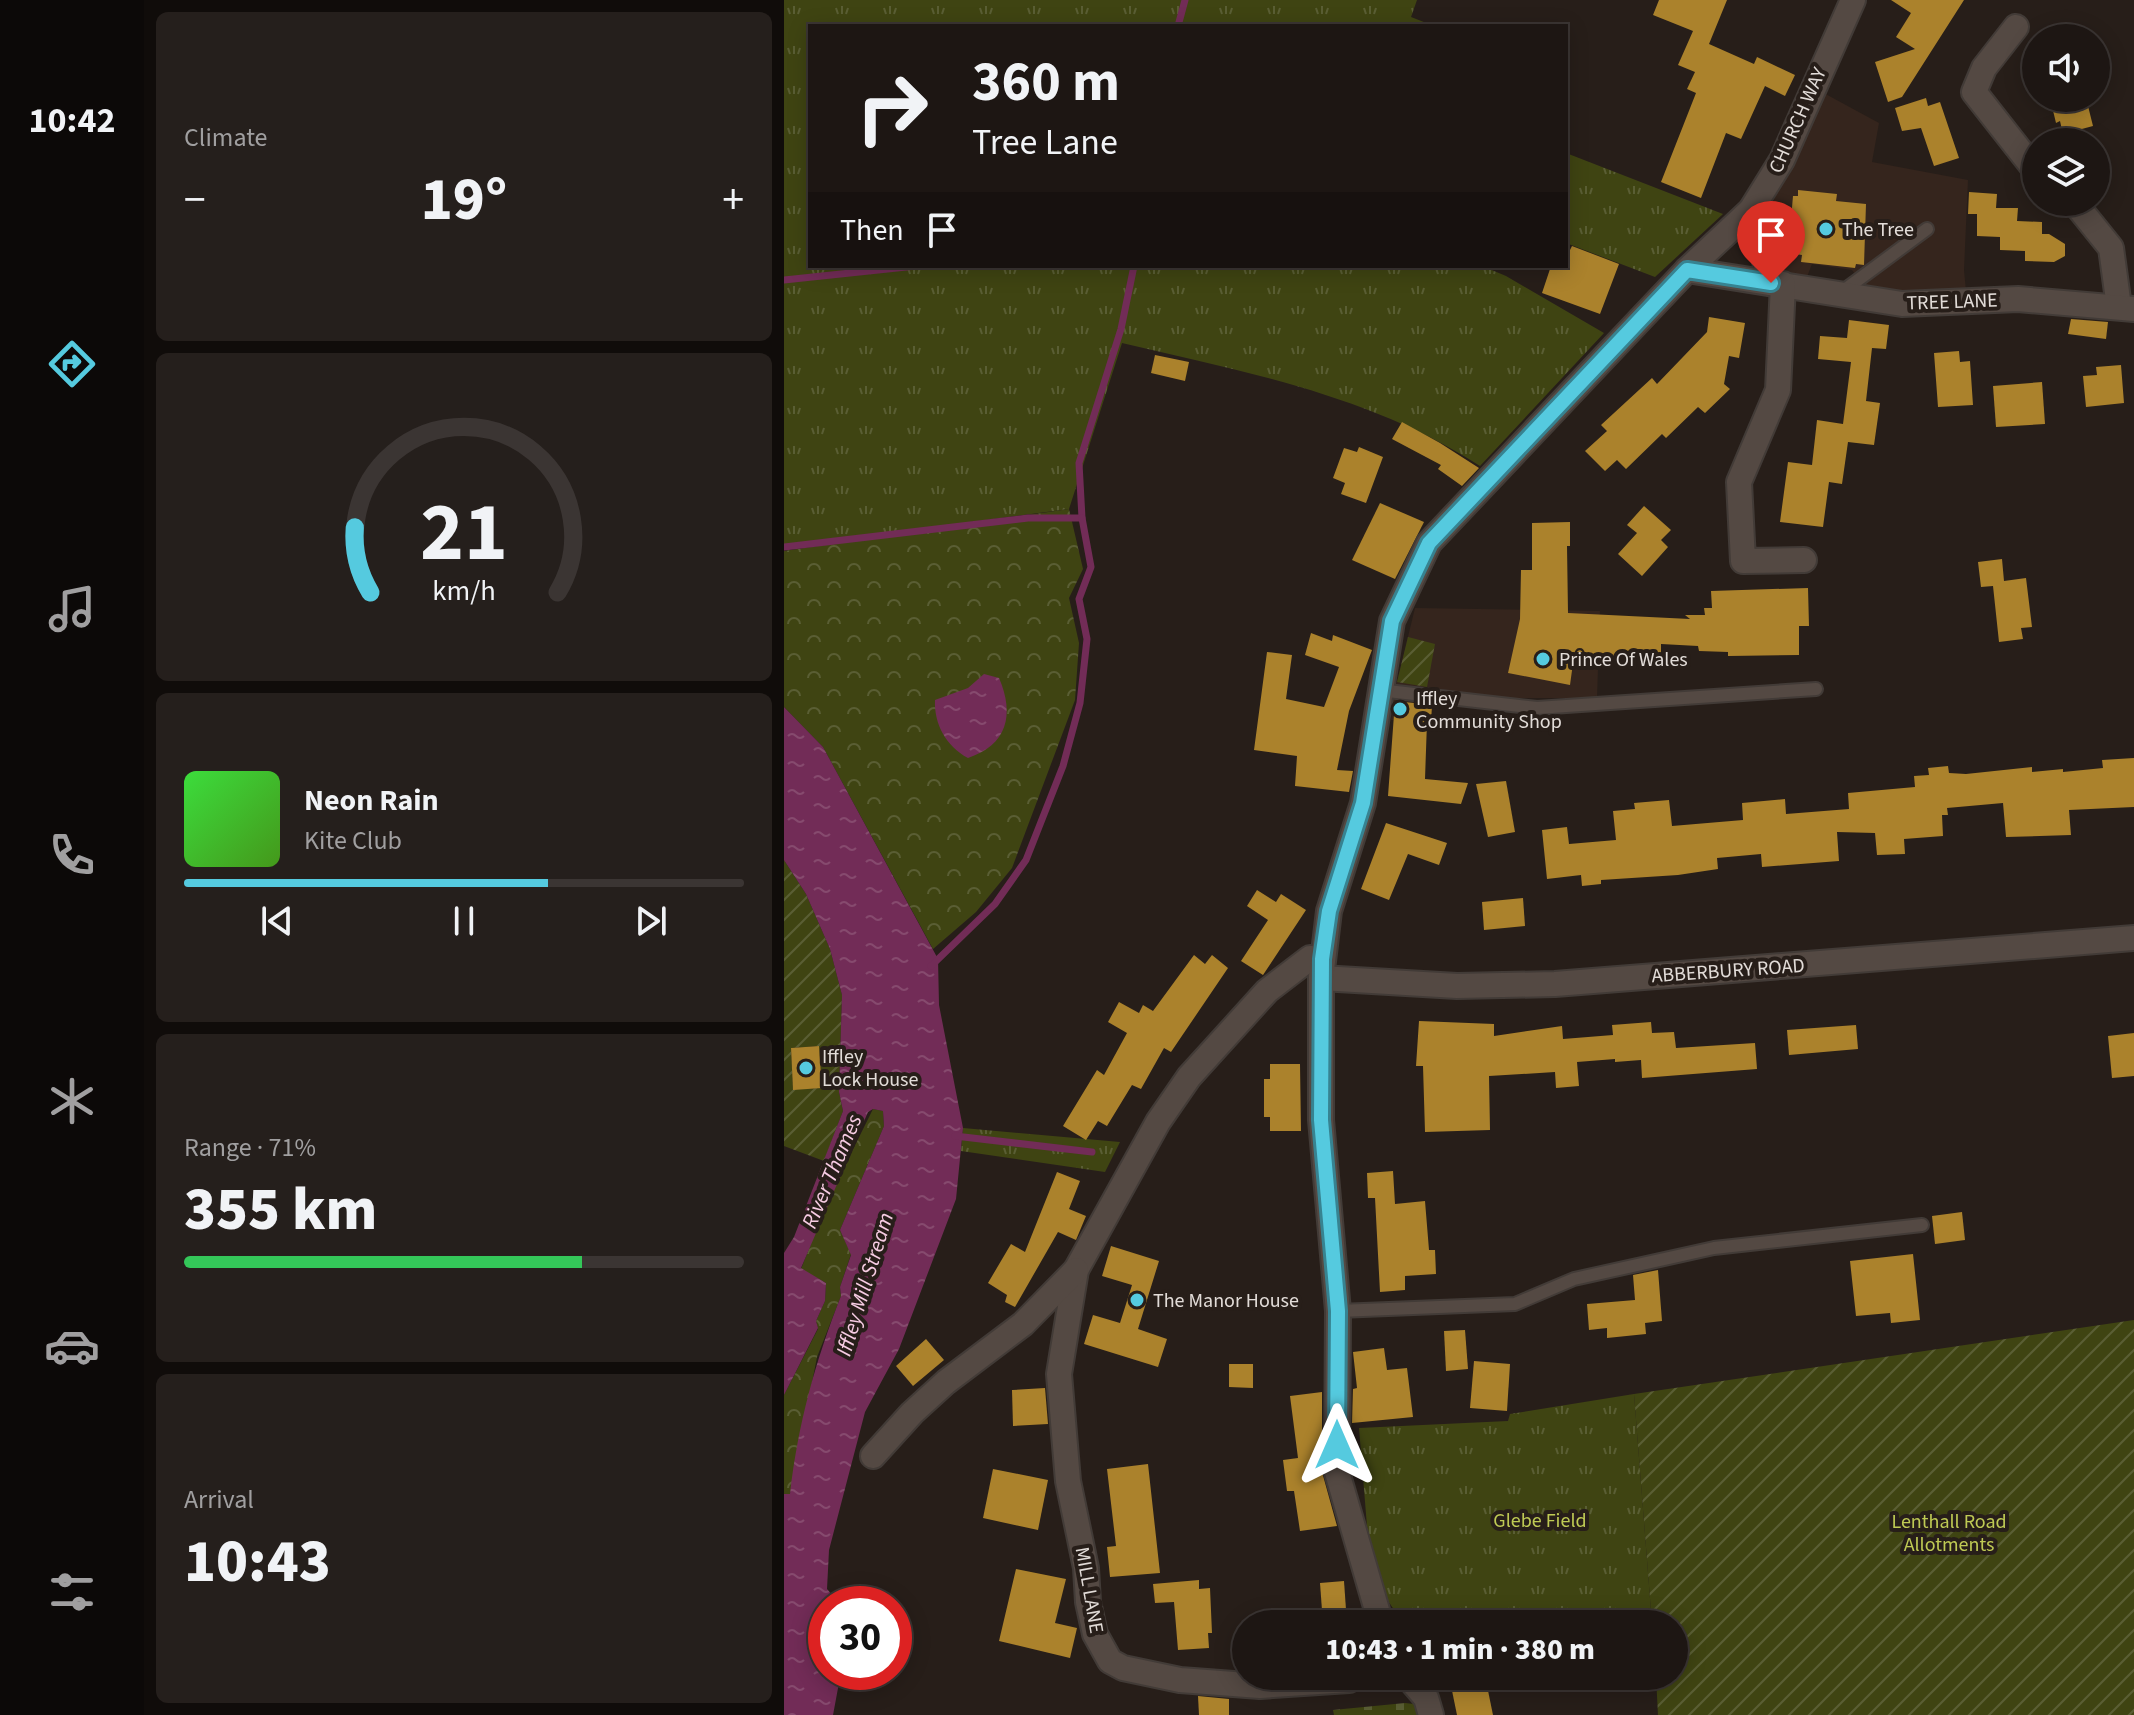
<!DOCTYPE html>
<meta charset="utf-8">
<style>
:root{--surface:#1d1613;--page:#251f1c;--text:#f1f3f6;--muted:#a09fa0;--line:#3b3533;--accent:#55cadf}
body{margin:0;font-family:"Source Sans 3",sans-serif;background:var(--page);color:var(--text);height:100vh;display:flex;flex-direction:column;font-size:30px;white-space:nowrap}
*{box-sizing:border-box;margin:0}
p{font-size:26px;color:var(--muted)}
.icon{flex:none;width:44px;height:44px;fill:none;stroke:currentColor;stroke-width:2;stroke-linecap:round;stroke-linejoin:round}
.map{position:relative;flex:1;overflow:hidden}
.panel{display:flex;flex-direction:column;gap:12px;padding:12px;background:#100c0a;width:640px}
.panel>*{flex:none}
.banner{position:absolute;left:24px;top:24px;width:760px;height:244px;border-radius:0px;box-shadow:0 4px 20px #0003,0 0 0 2px var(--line);background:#1d1613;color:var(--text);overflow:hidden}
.controls{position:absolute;left:1238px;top:24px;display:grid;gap:16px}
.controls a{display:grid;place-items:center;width:88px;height:88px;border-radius:50%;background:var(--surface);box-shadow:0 4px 20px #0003,0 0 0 2px var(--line);font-size:40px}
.speed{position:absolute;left:24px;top:1586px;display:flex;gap:16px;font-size:40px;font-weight:700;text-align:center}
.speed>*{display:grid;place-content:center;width:104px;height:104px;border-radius:50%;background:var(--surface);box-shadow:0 4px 20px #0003,0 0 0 2px var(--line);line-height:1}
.speed .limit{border:12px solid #d22;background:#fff;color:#111}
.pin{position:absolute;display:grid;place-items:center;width:68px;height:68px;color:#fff;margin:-82px -34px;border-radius:50% 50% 50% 0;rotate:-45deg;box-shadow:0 0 8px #0007}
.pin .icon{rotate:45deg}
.me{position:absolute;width:88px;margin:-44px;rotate:0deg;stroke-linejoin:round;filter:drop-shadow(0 0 6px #0008)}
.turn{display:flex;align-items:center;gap:28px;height:168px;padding:0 32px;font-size:36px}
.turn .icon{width:104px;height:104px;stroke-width:2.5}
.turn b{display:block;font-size:56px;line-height:68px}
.then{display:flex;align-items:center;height:76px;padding:0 32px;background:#0003;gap:16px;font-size:30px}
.big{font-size:60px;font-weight:800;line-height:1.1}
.panel .widget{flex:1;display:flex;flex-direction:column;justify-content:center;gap:12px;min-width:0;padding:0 28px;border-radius:12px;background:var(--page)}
.panel .dial{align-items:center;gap:0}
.dial svg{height:208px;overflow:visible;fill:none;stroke:var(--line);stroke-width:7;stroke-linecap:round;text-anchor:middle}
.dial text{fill:var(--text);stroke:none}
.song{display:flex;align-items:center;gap:24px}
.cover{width:96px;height:96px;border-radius:12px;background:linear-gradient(135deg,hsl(120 70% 55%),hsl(100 70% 35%))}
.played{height:8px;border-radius:4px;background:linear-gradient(90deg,var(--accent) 65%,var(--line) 65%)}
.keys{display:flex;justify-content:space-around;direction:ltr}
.heat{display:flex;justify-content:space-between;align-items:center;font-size:44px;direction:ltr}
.charge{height:12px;border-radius:6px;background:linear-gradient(90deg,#34c759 71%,var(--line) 0)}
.trip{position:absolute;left:448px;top:1610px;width:456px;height:80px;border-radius:40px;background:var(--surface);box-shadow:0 4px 20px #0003,0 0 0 2px var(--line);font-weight:800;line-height:80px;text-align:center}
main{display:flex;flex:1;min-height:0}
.dock{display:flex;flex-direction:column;width:144px;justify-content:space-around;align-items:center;background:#0c0908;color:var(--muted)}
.dock .icon{width:56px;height:56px}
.dock .on{color:var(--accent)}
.dock b{font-size:36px;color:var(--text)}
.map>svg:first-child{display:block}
.built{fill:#35251d}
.grass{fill:url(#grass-tufts)}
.forest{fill:url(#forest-crowns)}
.cemetery{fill:url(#cemetery-stones)}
.garden{fill:url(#garden-furrows);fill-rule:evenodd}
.water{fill:url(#water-ripples)}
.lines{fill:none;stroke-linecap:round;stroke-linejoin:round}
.stream{stroke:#722c57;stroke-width:7}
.building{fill:#ab822c}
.lane-casing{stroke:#423b37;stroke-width:16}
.street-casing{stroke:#423b37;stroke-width:28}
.lane{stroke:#544943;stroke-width:12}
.street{stroke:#544943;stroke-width:24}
.route-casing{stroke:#378391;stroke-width:20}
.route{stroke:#55cadf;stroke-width:14}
.poi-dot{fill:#55cadf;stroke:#271e19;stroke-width:3}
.labels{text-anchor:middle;stroke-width:8;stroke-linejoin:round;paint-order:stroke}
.street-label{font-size:20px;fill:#e2dcd8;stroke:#271e19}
.poi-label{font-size:20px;fill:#e2dcd8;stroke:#271e19;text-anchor:start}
.park-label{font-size:20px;fill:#bfca54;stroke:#271e19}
.water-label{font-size:22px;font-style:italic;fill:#f7cce3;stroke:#271e19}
</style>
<main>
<nav class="dock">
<b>10:42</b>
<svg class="icon on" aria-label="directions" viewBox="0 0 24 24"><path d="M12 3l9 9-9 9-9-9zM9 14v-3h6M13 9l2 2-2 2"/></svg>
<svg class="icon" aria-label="music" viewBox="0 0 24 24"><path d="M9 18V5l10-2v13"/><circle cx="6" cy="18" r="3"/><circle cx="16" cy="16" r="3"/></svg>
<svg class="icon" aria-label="phone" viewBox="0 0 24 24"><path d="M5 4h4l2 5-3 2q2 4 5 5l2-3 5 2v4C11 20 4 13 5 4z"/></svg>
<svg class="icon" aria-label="climate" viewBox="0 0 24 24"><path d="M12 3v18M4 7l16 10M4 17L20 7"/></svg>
<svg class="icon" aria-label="car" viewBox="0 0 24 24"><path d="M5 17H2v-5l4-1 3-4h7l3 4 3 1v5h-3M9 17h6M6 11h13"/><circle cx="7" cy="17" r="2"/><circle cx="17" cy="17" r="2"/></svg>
<svg class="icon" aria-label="filters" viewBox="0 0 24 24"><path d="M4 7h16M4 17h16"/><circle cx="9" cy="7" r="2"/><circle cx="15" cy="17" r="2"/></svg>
</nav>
<section class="panel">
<div class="widget"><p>Climate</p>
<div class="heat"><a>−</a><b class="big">19°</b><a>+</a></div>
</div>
<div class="widget dial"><svg viewBox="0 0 100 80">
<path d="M14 69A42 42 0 1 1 86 69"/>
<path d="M14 69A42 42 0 0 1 8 44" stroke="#55cadf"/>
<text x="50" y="56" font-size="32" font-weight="700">21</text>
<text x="50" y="72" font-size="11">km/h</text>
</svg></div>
<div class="widget">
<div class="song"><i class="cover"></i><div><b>Neon Rain</b><p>Kite Club</p></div></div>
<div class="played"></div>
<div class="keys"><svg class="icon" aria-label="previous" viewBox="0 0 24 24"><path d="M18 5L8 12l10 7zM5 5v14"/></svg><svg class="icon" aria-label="pause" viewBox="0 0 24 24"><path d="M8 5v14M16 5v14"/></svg><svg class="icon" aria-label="next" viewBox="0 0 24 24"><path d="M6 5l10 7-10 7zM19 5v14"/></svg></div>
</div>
<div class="widget"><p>Range · 71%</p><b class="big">355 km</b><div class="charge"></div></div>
<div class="widget"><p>Arrival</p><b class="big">10:43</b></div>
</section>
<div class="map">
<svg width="1350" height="1715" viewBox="0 0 1350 1715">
<defs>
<pattern id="grass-tufts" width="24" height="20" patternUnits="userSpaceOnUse" patternTransform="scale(2)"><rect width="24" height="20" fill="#3f4412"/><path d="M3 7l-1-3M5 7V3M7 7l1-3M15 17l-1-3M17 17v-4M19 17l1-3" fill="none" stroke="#5a5e34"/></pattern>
<pattern id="forest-crowns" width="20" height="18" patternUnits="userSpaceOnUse" patternTransform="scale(2)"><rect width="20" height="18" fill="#3f4412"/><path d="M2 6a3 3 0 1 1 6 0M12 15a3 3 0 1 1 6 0" fill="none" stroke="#5a5e34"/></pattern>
<pattern id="cemetery-stones" width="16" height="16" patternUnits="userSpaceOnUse" patternTransform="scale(2)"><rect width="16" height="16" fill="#3f4412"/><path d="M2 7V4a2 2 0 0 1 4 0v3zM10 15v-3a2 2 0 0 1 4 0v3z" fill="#5a5e34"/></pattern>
<pattern id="garden-furrows" width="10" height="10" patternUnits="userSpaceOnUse" patternTransform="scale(2)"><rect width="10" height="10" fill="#3f4412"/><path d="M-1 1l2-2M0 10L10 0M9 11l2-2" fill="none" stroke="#5a5e34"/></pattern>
<pattern id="water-ripples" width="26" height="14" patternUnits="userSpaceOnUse" patternTransform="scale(2)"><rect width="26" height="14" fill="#722c57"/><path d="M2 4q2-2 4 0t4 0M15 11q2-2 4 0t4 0" fill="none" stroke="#864a6e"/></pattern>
</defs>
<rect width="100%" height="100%" fill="#271e19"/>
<g class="built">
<polygon points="1036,91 1095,123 1088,162 1184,180 1180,270 1182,291 1077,295 1077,282 1068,270 1028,264 1021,282 995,270 980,223"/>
<polygon points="631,608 816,611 813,698 721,698 650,691 647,722 607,720 609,698"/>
</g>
<g class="grass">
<path d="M0,0H633L627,17L650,26H26V266H698L722,276L820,333L696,466C588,396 462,372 338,343L285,509L0,547Z"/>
<polygon points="782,153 939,214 871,277 782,243"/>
<polygon points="179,1128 336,1142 321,1172 177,1151"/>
<polygon points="850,1394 868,1624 620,1624 597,1591 583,1526 575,1428 724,1421 726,1414"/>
<polygon points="797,1676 872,1676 872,1682 798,1691"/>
</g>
<g class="forest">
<polygon points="285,509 299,569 285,598 295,643 291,700 228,868 192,912 149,949 39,747 0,707 0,551"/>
<polygon points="89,1109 99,1111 100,1126 56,1230 67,1254 56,1287 57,1296 33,1357 6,1494 0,1494 0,1395 34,1329 32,1321 41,1301 42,1283 17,1269 44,1200"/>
</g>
<polygon class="cemetery" points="621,1703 639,1705 641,1715 550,1715 549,1710"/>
<g class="garden">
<polygon points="624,637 651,644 643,687 613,682"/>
<path d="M0,860L22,894L46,949L58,995L55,1092L59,1111L40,1161L0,1146ZM35,1046L38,1088L9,1089L7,1048Z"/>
<polygon points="1350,1320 1350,1715 874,1715 872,1676 890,1676 890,1624 868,1624 850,1394"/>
</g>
<g class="water">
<path d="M200,674L215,678C231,715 223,745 184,758C162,746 150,724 151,700L184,688Z"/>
<path d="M0,707L39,747L154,959L155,1005L179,1128L172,1199L115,1349L81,1412L45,1550L43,1589L56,1604H42V1672H57L49,1715H0V1494H6C14,1424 31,1362 57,1296L56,1287L67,1255L56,1230L100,1126L99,1111L89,1109L84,1112L17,1268L42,1283L41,1301L32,1321L34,1328L0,1395V1253L10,1237L59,1111L55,1092L58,995L46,949L22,894L0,860Z"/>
</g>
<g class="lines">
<g class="stream">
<polyline points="394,26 401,0"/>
<polyline points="0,280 132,266"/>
<polyline points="0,547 244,518 298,518 295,463 337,329 350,266"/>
<polyline points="147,966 211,904 242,860 279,766 296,703 303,639 295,599 307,567 298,518"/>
<polyline points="171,1136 308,1152"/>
</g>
</g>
<g class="building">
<polygon points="875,0 943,0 925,44 970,64 973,57 1011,75 1001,96 981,86 957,139 942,133 917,198 877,182 912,93 903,89 911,72 894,65 909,31 869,15"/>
<polygon points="1107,0 1180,0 1118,97 1104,102 1091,62 1131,49 1112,37 1127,13"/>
<polygon points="1142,98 1144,106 1156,102 1175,158 1150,166 1137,128 1118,131 1111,108"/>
<polygon points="1266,98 1302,98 1309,126 1279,134 1276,121 1272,123"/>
<polygon points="1014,190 1053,194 1052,201 1082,204 1080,265 1072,264 1071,268 1017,262 1018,255 1004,253 1009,196 1014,196"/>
<polygon points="1185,192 1213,194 1212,208 1234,208 1233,221 1258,222 1258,234 1265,234 1281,244 1281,256 1270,262 1241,261 1241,251 1216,250 1216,237 1193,236 1193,214 1184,214"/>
<polygon points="788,246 835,264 816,314 758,293 767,266 782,266 782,249 786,250"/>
<polygon points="925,317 961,323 955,358 945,356 940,384 946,389 921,413 914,407 882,438 878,434 842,469 833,460 821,471 801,451 823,431 817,425 868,378 873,384 923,332"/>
<polygon points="1287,319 1324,322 1322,339 1284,334"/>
<polygon points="1065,320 1105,325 1102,349 1088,348 1082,401 1096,403 1090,445 1064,442 1058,484 1045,482 1039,527 996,522 1004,462 1028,465 1033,420 1059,424 1067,362 1034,359 1036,336 1063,338"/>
<polygon points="1175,351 1176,362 1186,361 1189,405 1154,407 1150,353"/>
<polygon points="371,355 405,362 401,381 367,373"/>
<polygon points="1337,365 1340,403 1302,407 1299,376 1313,375 1312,367"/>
<polygon points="1258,382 1261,424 1212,427 1209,386"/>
<polygon points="618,422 656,443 695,468 678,486 654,469 657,465 608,439"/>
<polygon points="575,447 599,457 582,503 557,494 561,483 549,478 560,448 573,452"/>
<polygon points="596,503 640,522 611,579 568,560"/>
<polygon points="860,506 887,530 877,540 884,547 858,576 834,554 853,533 843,525"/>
<polygon points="786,522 786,546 783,546 784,613 906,619 901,615 921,615 920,608 928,608 927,591 1024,588 1025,626 1015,626 1015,655 944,656 944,652 915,651 914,646 877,644 877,658 790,656 786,685 724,673 736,619 737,570 748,570 748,523"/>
<polygon points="1218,559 1220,581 1242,578 1248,627 1237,628 1239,639 1215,642 1209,586 1197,587 1194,562"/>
<polygon points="527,633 548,641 549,635 588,650 565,711 553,770 569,771 565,792 511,786 513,756 470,750 483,652 508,655 502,699 540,707 555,667 521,655"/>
<polygon points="611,701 648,705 647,722 643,722 641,779 684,783 677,804 604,796"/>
<polygon points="1350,758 1350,807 1285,810 1287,835 1222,837 1219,803 1163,808 1164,815 1158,815 1159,836 1120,839 1121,854 1093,855 1091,833 1053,832 1055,861 978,867 977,854 933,858 934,869 894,875 817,880 817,884 798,886 797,875 763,879 758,830 783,827 785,844 832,840 829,811 851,809 850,803 885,800 888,826 959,820 958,803 1001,799 1002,814 1065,809 1064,793 1131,787 1130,776 1145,775 1144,768 1164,766 1165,773 1182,774 1248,767 1248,772 1279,769 1279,772 1319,768 1318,760"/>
<polygon points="722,781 731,832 704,837 692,784"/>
<polygon points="602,823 663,843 655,865 624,854 605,900 577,889"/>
<polygon points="473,890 492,902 497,894 522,910 479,975 457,961 484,920 463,906"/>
<polygon points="739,898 741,926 700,930 698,902"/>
<polygon points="410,955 421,964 428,955 444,968 387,1052 380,1048 357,1089 348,1085 323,1126 314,1121 302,1140 279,1126 313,1070 320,1075 343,1033 324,1022 335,1002 355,1013 359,1005 369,1011"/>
<polygon points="635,1021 710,1024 710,1036 778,1026 779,1039 829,1035 828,1025 867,1022 868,1033 890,1032 892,1048 971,1043 973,1069 858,1078 857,1060 831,1062 831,1059 793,1062 795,1086 772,1088 771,1072 705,1076 706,1130 641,1132 639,1066 632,1066"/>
<polygon points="1072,1025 1074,1049 1005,1055 1003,1030"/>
<polygon points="1350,1033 1350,1076 1328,1078 1324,1036"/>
<polygon points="35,1046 38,1088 9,1090 7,1048"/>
<polygon points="486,1064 516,1064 517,1131 486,1131 486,1117 480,1117 480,1079 486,1079"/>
<polygon points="609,1171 611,1204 641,1201 645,1250 651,1250 652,1274 621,1276 621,1290 596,1292 591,1198 584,1198 583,1173"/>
<polygon points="273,1172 296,1181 285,1209 302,1216 292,1240 274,1232 231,1307 221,1302 223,1295 204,1283 227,1244 241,1252"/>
<polygon points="1178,1212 1181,1240 1151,1244 1148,1216"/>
<polygon points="327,1246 375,1261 354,1329 383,1339 374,1367 300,1344 309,1315 336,1323 348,1285 318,1276"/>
<polygon points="1129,1254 1136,1320 1107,1323 1106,1313 1072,1316 1066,1261"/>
<polygon points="874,1270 878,1321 861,1323 862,1334 823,1338 823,1328 805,1330 803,1304 851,1300 849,1275"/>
<polygon points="681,1330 684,1369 662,1371 660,1331"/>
<polygon points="142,1339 160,1360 129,1386 112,1366"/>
<polygon points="600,1348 603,1370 623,1368 629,1417 568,1423 569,1389 573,1388 569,1352"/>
<polygon points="690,1361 726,1364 723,1411 686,1408"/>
<polygon points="445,1364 469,1364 469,1388 445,1387"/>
<polygon points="261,1388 264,1424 229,1426 228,1390"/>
<polygon points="538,1392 538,1472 553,1526 516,1531 510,1491 503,1491 499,1460 514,1458 506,1396"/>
<polygon points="364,1464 376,1573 326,1577 323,1547 332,1546 323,1469"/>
<polygon points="209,1469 264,1480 254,1530 199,1518"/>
<polygon points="232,1569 282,1579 271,1623 293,1628 286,1658 215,1641"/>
<polygon points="415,1580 415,1589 426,1588 428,1633 424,1633 425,1648 394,1650 390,1602 371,1603 369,1584"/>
<polygon points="560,1581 563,1624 539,1624 536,1583"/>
<polygon points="665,1676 701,1676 709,1715 673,1715"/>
<polygon points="414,1696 445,1699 445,1715 415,1715"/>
</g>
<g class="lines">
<defs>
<g id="lane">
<polyline points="1055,294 1143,229"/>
<polyline points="595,690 753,708 1032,689"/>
<polyline points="554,1311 731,1304 790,1279 930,1248 1138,1225"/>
</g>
<g id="street">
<polyline points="1232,27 1200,68 1190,92 1252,171"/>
<polyline points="1290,202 1327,248 1335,307"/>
<polyline points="967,210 987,283"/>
<polyline points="903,270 1118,304 1234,299 1350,309"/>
<polyline points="999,284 994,390 955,482 959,561 1020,560"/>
<polyline points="538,959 526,958 483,991 405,1077 374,1122 292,1270 275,1374 284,1481 302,1568 304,1602 311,1634 326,1661 339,1668 396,1680 476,1686 565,1680 572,1676"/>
<polyline points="537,978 673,986 771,984 1350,938"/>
<polyline points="89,1456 128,1413 162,1382 239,1324 292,1270"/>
<polyline points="597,1624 553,1472 554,1311 537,1120 537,978 545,911 579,803 608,621 645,543 903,270 967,210 998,160 1069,0"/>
<polyline points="623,1676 642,1698 647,1715"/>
</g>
</defs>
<use href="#lane" class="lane-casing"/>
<use href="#street" class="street-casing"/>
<use href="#lane" class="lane"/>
<use href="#street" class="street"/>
</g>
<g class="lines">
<defs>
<polyline id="route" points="553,1445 554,1311 537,1120 538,959 545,911 579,803 608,621 645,543 903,270 987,283"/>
</defs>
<use href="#route" class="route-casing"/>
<use href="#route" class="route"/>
</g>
<g class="poi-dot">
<circle cx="1042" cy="229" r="8"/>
<circle cx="759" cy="659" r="8"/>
<circle cx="616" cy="709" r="8"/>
<circle cx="22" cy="1068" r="8"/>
<circle cx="353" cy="1300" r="8"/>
</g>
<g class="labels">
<g class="street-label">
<text transform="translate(1013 120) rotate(-66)" y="7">CHURCH WAY</text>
<text transform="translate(1168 301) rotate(-2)" y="7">TREE LANE</text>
<text transform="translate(944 970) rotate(-4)" y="7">ABBERBURY ROAD</text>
<text transform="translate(306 1590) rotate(80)" y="7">MILL LANE</text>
</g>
<g class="poi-label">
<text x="1058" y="236">The Tree</text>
<text x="775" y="666">Prince Of Wales</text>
<text x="632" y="705">Iffley<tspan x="632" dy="23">Community Shop</tspan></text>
<text x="38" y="1063">Iffley<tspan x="38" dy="23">Lock House</tspan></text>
<text x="369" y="1307">The Manor House</text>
</g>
<g class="park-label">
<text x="756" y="1527">Glebe Field</text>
<text x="1165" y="1528">Lenthall Road<tspan x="1165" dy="23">Allotments</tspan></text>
</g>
<g class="water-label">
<text transform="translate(47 1171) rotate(-67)" y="8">River Thames</text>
<text transform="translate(80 1284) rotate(-73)" y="8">Iffley Mill Stream</text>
</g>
</g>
</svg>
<div class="controls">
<a><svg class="icon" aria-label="sound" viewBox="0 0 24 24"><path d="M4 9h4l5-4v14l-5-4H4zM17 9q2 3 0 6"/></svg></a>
<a><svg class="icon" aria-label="layers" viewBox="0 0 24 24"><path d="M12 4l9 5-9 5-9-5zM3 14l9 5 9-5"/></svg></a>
</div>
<div class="speed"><div class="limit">30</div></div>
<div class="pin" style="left:987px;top:283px;background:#d93025"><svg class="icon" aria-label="arrive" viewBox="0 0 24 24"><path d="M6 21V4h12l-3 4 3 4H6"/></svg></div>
<svg class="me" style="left:553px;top:1445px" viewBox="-20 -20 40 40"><path d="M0-17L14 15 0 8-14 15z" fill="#55cadf" stroke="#fff" stroke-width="4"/></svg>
<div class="trip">10:43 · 1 min · 380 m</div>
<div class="banner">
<div class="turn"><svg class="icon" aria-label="right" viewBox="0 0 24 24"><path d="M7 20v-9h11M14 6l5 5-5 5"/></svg><div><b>360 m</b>Tree Lane</div></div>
<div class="then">Then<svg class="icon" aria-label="arrive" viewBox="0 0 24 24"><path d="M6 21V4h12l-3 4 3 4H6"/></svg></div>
</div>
</div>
</main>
